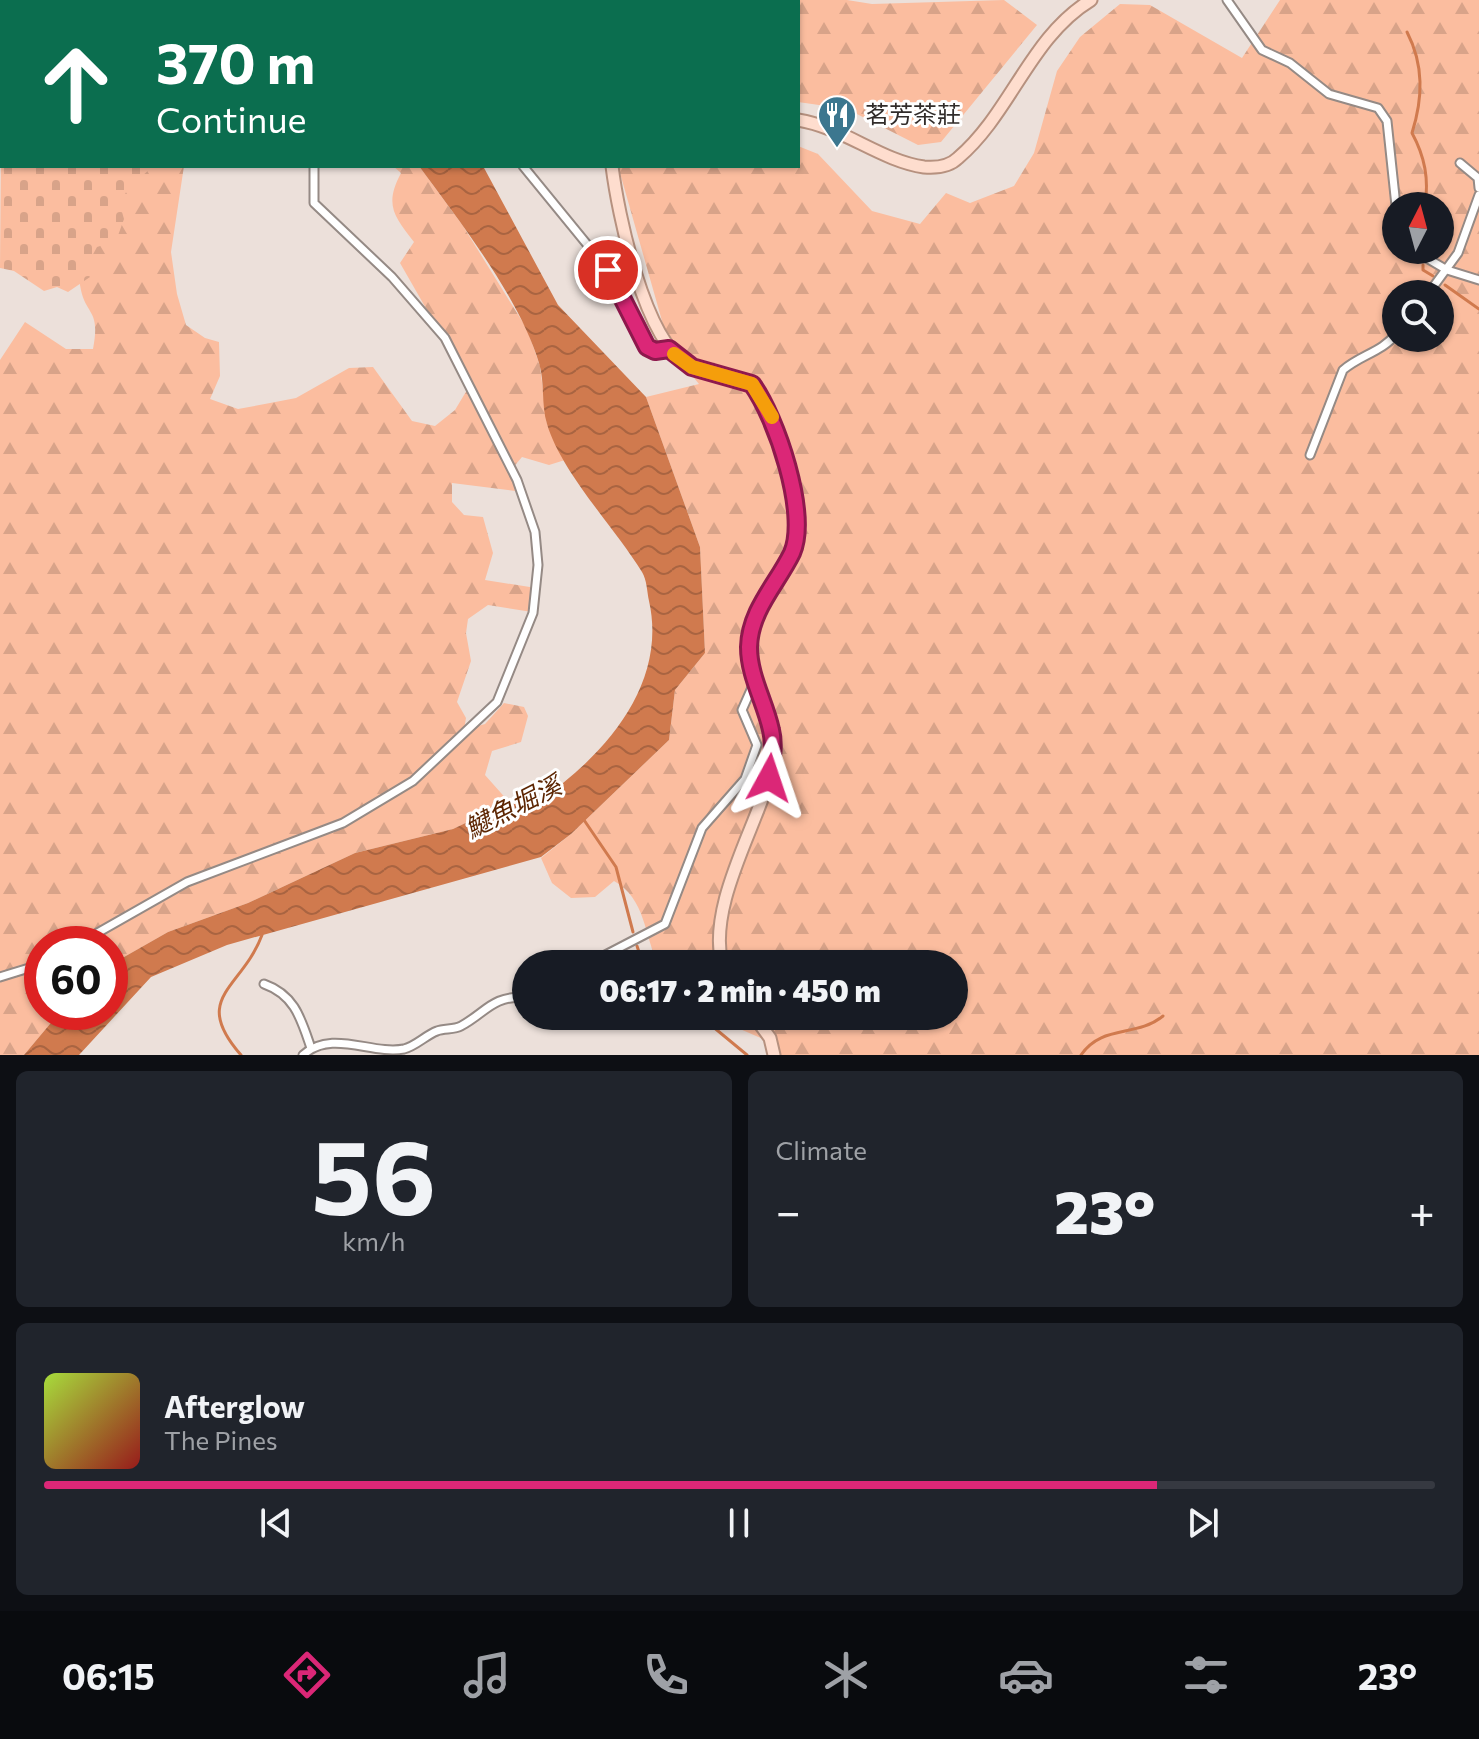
<!DOCTYPE html>
<meta charset="utf-8">
<style>
:root{--surface:#171b24;--page:#20242c;--text:#f1f3f6;--muted:#9ea1a6;--line:#363941;--accent:#db2777}
body{margin:0;font-family:Commissioner,"Noto Sans TC",sans-serif;background:var(--page);color:var(--text);height:100vh;display:flex;flex-direction:column;font-size:30px;white-space:nowrap}
*{box-sizing:border-box;margin:0}
p{font-size:26px;color:var(--muted)}
.icon{flex:none;width:44px;height:44px;fill:none;stroke:currentColor;stroke-width:2;stroke-linecap:round;stroke-linejoin:round}
.map{position:relative;height:1055px;overflow:hidden}
.side{display:flex;flex-direction:column;gap:16px;padding:16px;background:#0d0f14;flex:1}
.side>*{flex:none}
.top-card{position:absolute;left:0px;top:0px;width:800px;height:168px;box-shadow:0 2px 6px #0004;background:#0b6e4f;color:#fff;overflow:hidden}
.needle{width:52px;rotate:6deg}
.buttons{position:absolute;left:1382px;top:192px;display:grid;gap:16px}
.buttons a{display:grid;place-items:center;width:72px;height:72px;border-radius:50%;background:var(--surface);box-shadow:0 2px 6px #0004;font-size:40px}
.speed{position:absolute;left:24px;top:926px;display:flex;gap:16px;font-size:40px;font-weight:700;text-align:center}
.speed>*{display:grid;place-content:center;width:104px;height:104px;border-radius:50%;background:var(--surface);box-shadow:0 2px 6px #0004;line-height:1}
.speed .limit{border:12px solid #d22;background:#fff;color:#111}
.pin{position:absolute;display:grid;place-items:center;width:68px;height:68px;color:#fff;margin:-34px;border:4px solid #fff;border-radius:50%;box-shadow:0 2px 8px #0007}
.me{position:absolute;width:88px;margin:-44px;rotate:5deg;stroke-linejoin:round;filter:drop-shadow(0 0 6px #0008)}
.turn{display:flex;align-items:center;gap:28px;height:168px;padding:0 24px;font-size:36px}
.turn .icon{width:104px;height:104px;stroke-width:2.5}
.turn b{display:block;font-size:56px;line-height:68px}
.big{font-size:60px;font-weight:800;line-height:1.1}
.side .tile{flex:1;display:flex;flex-direction:column;justify-content:center;gap:12px;min-width:0;padding:0 28px;border-radius:12px;background:var(--page)}
.side .dial{align-items:center;gap:0}
.dial b{font-size:104px;line-height:1}
.song{display:flex;align-items:center;gap:24px}
.cover{width:96px;height:96px;border-radius:12px;background:linear-gradient(135deg,hsl(80 70% 55%),hsl(0 70% 35%))}
.played{height:8px;border-radius:4px;background:linear-gradient(90deg,var(--accent) 80%,var(--line) 80%)}
.keys{display:flex;justify-content:space-around;direction:ltr}
.heat{display:flex;justify-content:space-between;align-items:center;font-size:44px;direction:ltr}
.side .tiles{flex:1;display:grid;gap:16px;grid-template-columns:1fr 1fr}
.tile:last-child{grid-column:span 2}
.trip{position:absolute;left:512px;top:950px;width:456px;height:80px;border-radius:40px;background:var(--surface);box-shadow:0 2px 6px #0004;font-weight:800;line-height:80px;text-align:center}
.tabs{display:flex;height:128px;justify-content:space-around;align-items:center;background:#090b0e;color:var(--muted)}
.tabs .icon{width:56px;height:56px}
.tabs .current{color:var(--accent)}
.tabs b{font-size:36px;color:var(--text)}
.map>svg:first-child{display:block}
.forest{fill:url(#forest-firs);fill-rule:evenodd}
.cemetery{fill:url(#cemetery-stones)}
.water{fill:url(#water-waves)}
.lines{fill:none;stroke-linecap:round;stroke-linejoin:round}
.stream{stroke:#d07a4e;stroke-width:3}
.minor-casing{stroke:#958a85;stroke-width:11}
.primary-casing{stroke:#b6917f;stroke-width:15}
.minor{stroke:#fff;stroke-width:7}
.primary{stroke:#feddce;stroke-width:11}
.route-casing{stroke:#8e194d;stroke-width:20}
.route{stroke:#db2777;stroke-width:14}
.slow{stroke:#f59e0b;stroke-width:14}
.labels{text-anchor:middle;stroke-width:6;stroke-linejoin:round;paint-order:stroke}
.poi-label{font-size:24px;fill:#312c2a;stroke:#fff;text-anchor:start}
.water-label{font-size:26px;font-style:italic;fill:#5d2603;stroke:#fff}
</style>
<div class="map">
<svg width="1479" height="1055" viewBox="0 0 1479 1055">
<defs>
<pattern id="forest-firs" width="22" height="20" patternUnits="userSpaceOnUse" patternTransform="scale(2)"><rect width="22" height="20" fill="#fbbd9f"/><path d="M5 1l3.5 6h-7zM16 11l3.5 6h-7z" fill="#d8a389"/></pattern>
<pattern id="cemetery-stones" width="16" height="16" patternUnits="userSpaceOnUse" patternTransform="scale(2)"><rect width="16" height="16" fill="#fbbd9f"/><path d="M2 7V4a2 2 0 0 1 4 0v3zM10 15v-3a2 2 0 0 1 4 0v3z" fill="#d8a389"/></pattern>
<pattern id="water-waves" width="16" height="10" patternUnits="userSpaceOnUse" patternTransform="scale(2)"><rect width="16" height="10" fill="#d07a4e"/><path d="M0 5q4-4 8 0t8 0" fill="none" stroke="#a96441"/></pattern>
</defs>
<rect width="100%" height="100%" fill="#ece0da"/>
<g class="forest">
<polygon points="423,0 847,0 872,4 1004,0 1037,25 941,142 918,145 847,109 798,102 798,2"/>
<path d="M1280,0H1479V1055H775L763,1039L710,1016H954V964H658C644,935 646,899 614,881L595,897L571,898L552,883L541,858L571,834L669,740L675,690L705,653L700,547L646,397L699,384L670,349L618,166H798V146L818,154L872,211L920,224L946,193L970,203L1014,186L1034,153L1057,71L1080,37L1120,4L1150,5L1242,58ZM1396,206H1440V250H1396ZM1396,294H1440V338H1396Z"/>
<path d="M125,166H184L171,252L177,294L186,325L205,338L219,342L220,376L210,399L238,409L270,403L296,398L349,368L373,367L412,421L435,426L455,410L470,385L400,263L414,242C394,216 384,205 401,173L393,166H419L463,226L527,329L540,366L547,424L565,460L549,465L522,457L511,470L515,491L452,483V502L464,515L483,517L493,553L485,580L536,588L532,612L488,605L468,619L466,633L471,661L457,702L466,718L464,730L485,724L504,703L524,707L528,716L521,742L492,751L485,775L509,802L453,829L355,853L248,903L168,932L110,965V944H42V1012H60L24,1055H0V360L25,322L66,349H93C101,307 85,317 80,285C72,238 102,205 125,166Z"/>
</g>
<polygon class="cemetery" points="2,34 2,166 153,166 127,190 120,205 124,219 116,241 97,247 85,269 90,277 68,292 57,287 44,291 14,271 0,268"/>
<path class="water" d="M419,166H483L558,305L646,397L700,547L705,653L675,690L669,740L571,834L541,857L227,945L151,977L79,1055H24L60,1012H110V965L168,932L248,903L355,853L453,829L509,802L538,801C603,758 668,685 649,601C647,592 647,580 642,572C615,528 561,472 547,424C541,404 545,382 539,363C519,297 460,222 419,166Z"/>
<g class="lines">
<g class="stream">
<path d="M1407,32C1424,65 1423,98 1412,133C1425,157 1429,179 1425,206"/>
<polyline points="1423,265 1423,270 1433,276"/>
<polyline points="1445,285 1479,309"/>
<polyline points="584,820 616,867 633,932"/>
<polyline points="637,946 643,964"/>
<polyline points="700,1016 747,1055"/>
<path d="M241,1055C190,997 242,989 262,935"/>
<path d="M1081,1055C1102,1024 1136,1038 1163,1016"/>
</g>
<defs>
<g id="minor">
<polyline points="74,0 79,2"/>
<polyline points="1227,0 1262,50 1290,63 1329,94 1378,108 1387,121 1396,206"/>
<polyline points="1460,163 1478,178 1479,188"/>
<polyline points="523,166 608,270 647,347 655,351 669,349"/>
<polyline points="1413,250 1447,270 1479,280"/>
<polyline points="1428,294 1458,253 1479,195"/>
<path d="M1310,455L1343,370C1360,355 1382,352 1396,334"/>
<polyline points="78,944 187,882 343,823 413,781 497,702 533,613 538,565 535,532 517,480 445,338 392,277 314,203 314,166"/>
<polyline points="588,964 665,924 702,828 745,779 757,745 742,710 754,683"/>
<polyline points="0,977 42,964"/>
<path d="M264,984C295,995 301,1019 311,1048"/>
<path d="M303,1055C332,1029 371,1055 404,1049C416,1046 426,1035 437,1031C444,1028 454,1030 461,1026C487,1012 491,996 526,997"/>
</g>
<g id="primary">
<path d="M798,120C843,127 881,161 924,167C936,168 949,167 958,158C1011,113 1030,37 1091,0"/>
<path d="M612,166C618,214 644,339 687,364C707,376 732,374 752,384C776,417 808,511 793,550C779,584 748,610 749,649C751,695 782,731 769,779C753,833 708,907 722,964"/>
<polyline points="754,1016 770,1038 774,1055"/>
</g>
</defs>
<use href="#minor" class="minor-casing"/>
<use href="#primary" class="primary-casing"/>
<use href="#minor" class="minor"/>
<use href="#primary" class="primary"/>
</g>
<g class="lines">
<defs>
<path id="route" d="M608,270L647,347L655,351L669,349L692,367L752,384C776,417 809,514 792,553C777,584 750,610 749,647C749,676 765,702 771,730C775,746 771,763 769,778"/>
</defs>
<use href="#route" class="route-casing"/>
<use href="#route" class="route"/>
<polyline class="slow" points="674,354 692,367 752,384 772,417"/>
</g>
<defs>
<symbol id="restaurant-pin" viewBox="-11 -11 22 30"><path d="M0 17L-7.5 6A9.5 9.5 0 1 1 7.5 6Z" fill="#3c778f" stroke="#fff"/><path d="M-5-6h1v4h1v-4h1v4h1v-4h1v5L-1.5 .5V6h-2V.5L-5-1ZM5-6V6H3V1.5H1.5Q1.5-4 5-6Z" fill="#fff"/></symbol>
</defs>
<g fill-rule="evenodd">
<use href="#restaurant-pin" x="815" y="93" width="44" height="60"/>
</g>
<g class="labels">
<g class="poi-label">
<text x="865" y="123">茗芳茶莊</text>
</g>
<g class="water-label">
<text transform="translate(513 807) rotate(-27)" y="9">𩻸魚堀溪</text>
</g>
</g>
</svg>
<div class="buttons">
<a><svg class="needle" viewBox="-14 -14 28 28"><path d="M0-13l5 13h-10z" fill="#e53935"/><path d="M0 13l5-13h-10z" fill="#9ea1a6"/></svg></a>
<a><svg class="icon" aria-label="search" viewBox="0 0 24 24"><circle cx="10" cy="10" r="6"/><path d="M15 15l6 6"/></svg></a>
</div>
<div class="speed"><div class="limit">60</div></div>
<div class="pin" style="left:608px;top:270px;background:#d93025"><svg class="icon" aria-label="arrive" viewBox="0 0 24 24"><path d="M6 21V4h12l-3 4 3 4H6"/></svg></div>
<svg class="me" style="left:769px;top:778px" viewBox="-20 -20 40 40"><path d="M0-17L14 15 0 8-14 15z" fill="#db2777" stroke="#fff" stroke-width="4"/></svg>
<div class="trip">06:17 · 2 min · 450 m</div>
<div class="top-card">
<div class="turn"><svg class="icon" aria-label="ahead" viewBox="0 0 24 24"><path d="M12 20V5M6 11l6-6 6 6"/></svg><div><b>370 m</b>Continue</div></div>
</div>
</div>
<section class="side">
<div class="tiles">
<div class="tile dial"><b>56</b><p>km/h</p></div>
<div class="tile"><p>Climate</p>
<div class="heat"><a>−</a><b class="big">23°</b><a>+</a></div>
</div>
<div class="tile">
<div class="song"><i class="cover"></i><div><b>Afterglow</b><p>The Pines</p></div></div>
<div class="played"></div>
<div class="keys"><svg class="icon" aria-label="previous" viewBox="0 0 24 24"><path d="M18 5L8 12l10 7zM5 5v14"/></svg><svg class="icon" aria-label="pause" viewBox="0 0 24 24"><path d="M8 5v14M16 5v14"/></svg><svg class="icon" aria-label="next" viewBox="0 0 24 24"><path d="M6 5l10 7-10 7zM19 5v14"/></svg></div>
</div>
</div>
</section>
<nav class="tabs">
<b>06:15</b>
<svg class="icon current" aria-label="directions" viewBox="0 0 24 24"><path d="M12 3l9 9-9 9-9-9zM9 14v-3h6M13 9l2 2-2 2"/></svg>
<svg class="icon" aria-label="music" viewBox="0 0 24 24"><path d="M9 18V5l10-2v13"/><circle cx="6" cy="18" r="3"/><circle cx="16" cy="16" r="3"/></svg>
<svg class="icon" aria-label="phone" viewBox="0 0 24 24"><path d="M5 4h4l2 5-3 2q2 4 5 5l2-3 5 2v4C11 20 4 13 5 4z"/></svg>
<svg class="icon" aria-label="climate" viewBox="0 0 24 24"><path d="M12 3v18M4 7l16 10M4 17L20 7"/></svg>
<svg class="icon" aria-label="car" viewBox="0 0 24 24"><path d="M5 17H2v-5l4-1 3-4h7l3 4 3 1v5h-3M9 17h6M6 11h13"/><circle cx="7" cy="17" r="2"/><circle cx="17" cy="17" r="2"/></svg>
<svg class="icon" aria-label="filters" viewBox="0 0 24 24"><path d="M4 7h16M4 17h16"/><circle cx="9" cy="7" r="2"/><circle cx="15" cy="17" r="2"/></svg>
<b>23°</b>
</nav>
